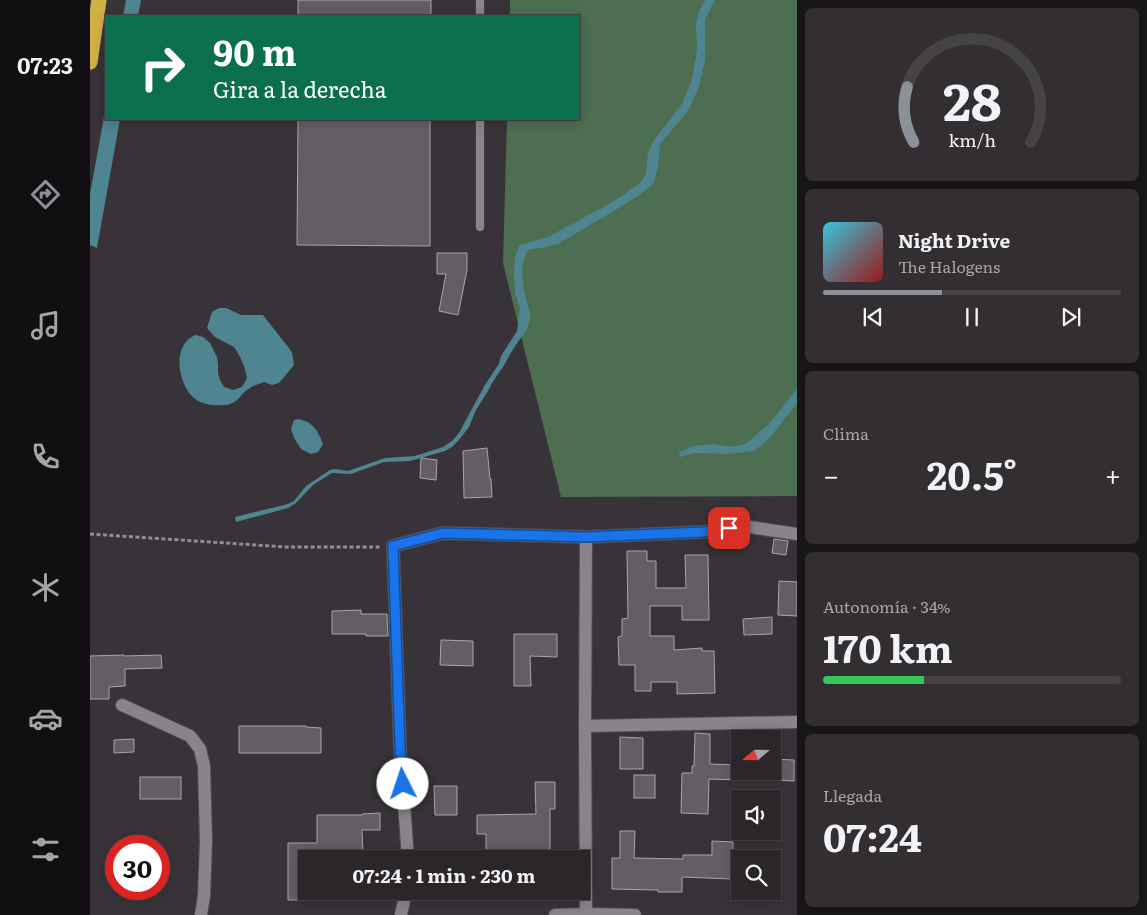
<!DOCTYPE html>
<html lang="es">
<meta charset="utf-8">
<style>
:root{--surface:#2a262a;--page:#322e32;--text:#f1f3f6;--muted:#a5a5a8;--line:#464347;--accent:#8c9099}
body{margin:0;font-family:Literata,serif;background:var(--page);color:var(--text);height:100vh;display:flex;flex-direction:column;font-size:19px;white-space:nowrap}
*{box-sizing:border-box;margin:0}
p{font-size:16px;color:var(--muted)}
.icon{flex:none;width:28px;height:28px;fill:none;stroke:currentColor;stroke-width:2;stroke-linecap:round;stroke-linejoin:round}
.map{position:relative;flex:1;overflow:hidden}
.details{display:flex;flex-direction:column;gap:8px;padding:8px;background:#171517;width:350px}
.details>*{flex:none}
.hud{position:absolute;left:15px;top:15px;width:475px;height:105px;border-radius:0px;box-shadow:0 2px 12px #0003,0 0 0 1px var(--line);background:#0b6e4f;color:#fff;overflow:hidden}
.needle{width:32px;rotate:250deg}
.buttons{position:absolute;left:641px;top:730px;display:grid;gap:10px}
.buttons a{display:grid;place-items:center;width:50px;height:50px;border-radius:0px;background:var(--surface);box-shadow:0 2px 12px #0003,0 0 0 1px var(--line);font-size:25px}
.speed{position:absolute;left:15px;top:835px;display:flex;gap:10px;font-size:25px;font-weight:700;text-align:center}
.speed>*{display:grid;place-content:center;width:65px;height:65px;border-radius:50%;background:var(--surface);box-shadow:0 2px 12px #0003,0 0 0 1px var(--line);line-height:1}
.speed .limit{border:8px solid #d22;background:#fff;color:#111}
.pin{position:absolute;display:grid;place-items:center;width:42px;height:42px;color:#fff;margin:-21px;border-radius:10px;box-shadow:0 2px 8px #0006}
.me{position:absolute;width:55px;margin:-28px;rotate:356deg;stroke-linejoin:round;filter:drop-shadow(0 0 4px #0008)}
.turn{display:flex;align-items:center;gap:18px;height:105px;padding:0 25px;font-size:22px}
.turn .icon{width:65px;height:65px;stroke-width:2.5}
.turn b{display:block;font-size:35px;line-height:42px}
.big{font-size:38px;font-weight:700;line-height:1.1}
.details .card{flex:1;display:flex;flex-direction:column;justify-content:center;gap:8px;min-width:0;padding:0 18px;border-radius:8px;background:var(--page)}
.details .dial{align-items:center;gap:0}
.dial svg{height:130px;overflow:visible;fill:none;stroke:var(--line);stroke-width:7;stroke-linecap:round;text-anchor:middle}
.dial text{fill:var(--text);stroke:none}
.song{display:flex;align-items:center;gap:15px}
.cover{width:60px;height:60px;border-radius:8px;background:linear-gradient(135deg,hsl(190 70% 55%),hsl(0 70% 35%))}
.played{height:5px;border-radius:2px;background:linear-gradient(90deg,var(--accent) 40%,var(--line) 40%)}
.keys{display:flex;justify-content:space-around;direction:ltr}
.heat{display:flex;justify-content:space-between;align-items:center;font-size:28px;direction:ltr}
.charge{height:8px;border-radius:4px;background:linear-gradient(90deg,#34c759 34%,var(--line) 0)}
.trip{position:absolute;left:208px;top:850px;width:292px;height:50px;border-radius:0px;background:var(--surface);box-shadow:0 2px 12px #0003,0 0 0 1px var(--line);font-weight:700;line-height:50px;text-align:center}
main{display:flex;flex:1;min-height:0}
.dock{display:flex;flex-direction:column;width:90px;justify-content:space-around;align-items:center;background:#110f11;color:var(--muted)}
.dock .icon{width:35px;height:35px}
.dock .active{color:var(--accent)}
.dock b{font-size:22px;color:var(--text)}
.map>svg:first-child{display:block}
.forest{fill:#4d6e50}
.water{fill:#4e8590}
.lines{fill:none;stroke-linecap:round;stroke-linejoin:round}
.stream{stroke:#4e8590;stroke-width:5}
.building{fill:#635e64;stroke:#aaa4ab}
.lane-casing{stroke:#534f54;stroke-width:9}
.street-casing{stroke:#534f54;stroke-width:14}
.highway-casing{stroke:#534f54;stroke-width:16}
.path{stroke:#928e92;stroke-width:3;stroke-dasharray:4 2.5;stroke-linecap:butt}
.lane{stroke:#8a848a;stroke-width:8}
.street{stroke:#8a848a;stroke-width:12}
.highway{stroke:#d3b046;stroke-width:15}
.route-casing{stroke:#114b97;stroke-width:12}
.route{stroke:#1a73e8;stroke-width:9}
</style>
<main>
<nav class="dock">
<b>07:23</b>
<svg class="icon active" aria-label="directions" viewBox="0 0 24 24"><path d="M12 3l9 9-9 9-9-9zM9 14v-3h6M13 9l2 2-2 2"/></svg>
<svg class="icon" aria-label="music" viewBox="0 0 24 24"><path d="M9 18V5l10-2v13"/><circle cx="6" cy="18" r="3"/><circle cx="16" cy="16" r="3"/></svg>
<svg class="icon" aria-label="phone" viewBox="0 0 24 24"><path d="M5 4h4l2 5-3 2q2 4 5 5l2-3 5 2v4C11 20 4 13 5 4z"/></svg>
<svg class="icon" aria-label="climate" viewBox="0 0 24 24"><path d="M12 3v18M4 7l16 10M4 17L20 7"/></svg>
<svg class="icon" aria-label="car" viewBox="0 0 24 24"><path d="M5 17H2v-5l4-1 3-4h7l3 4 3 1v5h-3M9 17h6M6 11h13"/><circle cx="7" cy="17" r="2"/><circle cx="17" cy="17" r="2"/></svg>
<svg class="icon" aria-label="filters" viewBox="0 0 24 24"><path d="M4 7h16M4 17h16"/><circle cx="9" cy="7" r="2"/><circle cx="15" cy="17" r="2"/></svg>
</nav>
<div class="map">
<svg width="707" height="915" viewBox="0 0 707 915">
<rect width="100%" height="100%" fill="#383338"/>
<polygon class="forest" points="420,0 707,0 707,496 471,497 413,263 417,119 489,119 489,16 420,16"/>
<g class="water">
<polygon points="36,0 51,0 48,16 33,16"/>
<path d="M615,0H625L615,19V60L609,87L598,111L570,144L568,167L563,184L551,194L527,209L468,244L456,247L438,250C428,267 433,284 437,303C437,306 440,310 440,314C441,328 430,338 424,348C419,355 416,362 412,369L408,367L411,356L427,331L430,308L425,293L424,273L425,257L429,246L436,243L458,237L526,200L551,182L556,174L558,153L564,140L592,104L602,79L607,50L606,25L608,14Z"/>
<polygon points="16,106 16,119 30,119 7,248 0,245 0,194"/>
<path d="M129,308H136L151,315H173L202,352L204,365L189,383L182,385L174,382C170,384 164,385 160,388C149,394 151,402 136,405C125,406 111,405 103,397C87,382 82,343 106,335L113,337L120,343L127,357L128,364V373L130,380L134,387L143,390L152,387L157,378L154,366L150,357L144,347L125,337L117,328L122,312Z"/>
<polygon points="397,383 401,386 386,410 379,427 369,440 362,447 355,451 320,461 294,462 261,474 242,473 223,485 206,503 198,508 146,522 145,517 198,504 204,501 216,486 240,470 245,469 258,471 295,458 325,456 353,447 362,441 369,433 390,394"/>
<polygon points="707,389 707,403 679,439 664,451 638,454 605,453 590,457 589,452 604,446 623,444 641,447 656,444 679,424"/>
<path d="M209,419C223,422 228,431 233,444L228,452L221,454L211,449L204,438L201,429L204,420Z"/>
</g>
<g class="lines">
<polyline class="stream" points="396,388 413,362"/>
</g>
<g class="building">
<rect x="208" y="0" width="133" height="16"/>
<polygon points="208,119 340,119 340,246 207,245"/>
<polygon points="347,253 377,253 377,270 368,315 349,311 356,274 347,274"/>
<polygon points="397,448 400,479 401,479 402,497 374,498 373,451"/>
<polygon points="331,458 347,460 346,480 330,478"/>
<polygon points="684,539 698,541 696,555 682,553"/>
<polygon points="537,551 557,551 557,561 566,561 566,588 596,588 595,555 618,555 619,620 592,620 592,606 560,606 560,636 584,636 584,650 612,648 612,651 624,651 625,693 587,694 587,682 561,682 561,691 545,691 545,665 529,665 528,637 532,636 532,619 538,618"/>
<polygon points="689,581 707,582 707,616 688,615"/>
<polygon points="271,610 271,614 297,614 298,636 276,636 276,634 242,634 242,611"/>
<polygon points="682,617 682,634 654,635 653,619"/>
<polygon points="424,634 467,634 467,657 440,656 441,686 424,686"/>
<polygon points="351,640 383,641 383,666 350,665"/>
<polygon points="34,655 34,656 71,655 72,668 35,669 35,686 19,687 19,699 0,699 0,656"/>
<polygon points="149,726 216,726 216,727 231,728 231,753 149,753"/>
<polygon points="605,733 620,734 620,764 650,765 650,780 619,779 618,814 591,813 592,773 602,773 602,766 604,766"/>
<polygon points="530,737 553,738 553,769 530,769"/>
<polygon points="44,739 44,752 24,753 24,740"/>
<polygon points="683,759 704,760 704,781 682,780"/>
<rect x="544" y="775" width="21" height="23"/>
<rect x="50" y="777" width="41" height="22"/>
<polygon points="445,782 465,782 465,809 460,809 460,859 396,859 396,834 387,834 387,815 446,814"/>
<polygon points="344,786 367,786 367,815 345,815"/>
<polygon points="290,813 290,830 272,830 273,853 258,852 258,859 215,859 216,900 198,900 198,843 227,843 227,815 272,815 272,814"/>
<polygon points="530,831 545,831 544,858 593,859 593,855 622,855 622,841 643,842 642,879 592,877 592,892 568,892 568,890 522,889 522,858 530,858"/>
</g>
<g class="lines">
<defs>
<g id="lane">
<polyline points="390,16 390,0"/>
<polyline points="390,227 390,119"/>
</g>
<g id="street">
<polyline points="496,537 495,726 496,915"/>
<polyline points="32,705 100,736 110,749 114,766 116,841 114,896 111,915"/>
<polyline points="495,726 707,722"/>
<polyline points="318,859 310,747 303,546 353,533 496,537 612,532 653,526 707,534"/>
<polyline points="311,915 316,891"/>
<polyline points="465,915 496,914 545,915"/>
</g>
<polyline id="highway" points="0,62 9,0"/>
</defs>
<use href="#lane" class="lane-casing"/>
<use href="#street" class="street-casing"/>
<use href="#highway" class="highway-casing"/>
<polyline class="path" points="0,534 196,547 290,547"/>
<use href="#lane" class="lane"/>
<use href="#street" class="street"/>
<use href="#highway" class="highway"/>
</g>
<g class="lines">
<defs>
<polyline id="route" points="313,784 310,747 303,546 353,533 496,537 612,532 639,528"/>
</defs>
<use href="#route" class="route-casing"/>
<use href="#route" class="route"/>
</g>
</svg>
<div class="buttons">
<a><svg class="needle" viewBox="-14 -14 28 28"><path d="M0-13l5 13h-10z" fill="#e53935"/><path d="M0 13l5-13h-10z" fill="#a5a5a8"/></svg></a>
<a><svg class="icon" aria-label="sound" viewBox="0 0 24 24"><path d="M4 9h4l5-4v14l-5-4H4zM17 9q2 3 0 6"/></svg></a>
<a><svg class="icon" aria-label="search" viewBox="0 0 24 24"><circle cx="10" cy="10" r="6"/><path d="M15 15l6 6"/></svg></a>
</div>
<div class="speed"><div class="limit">30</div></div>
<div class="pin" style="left:639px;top:528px;background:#d93025"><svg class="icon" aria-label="arrive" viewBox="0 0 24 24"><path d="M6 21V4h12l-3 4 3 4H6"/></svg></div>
<svg class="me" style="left:313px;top:784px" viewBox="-20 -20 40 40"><circle r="19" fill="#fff"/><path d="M0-13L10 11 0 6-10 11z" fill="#1a73e8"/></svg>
<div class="trip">07:24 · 1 min · 230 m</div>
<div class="hud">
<div class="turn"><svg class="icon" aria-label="right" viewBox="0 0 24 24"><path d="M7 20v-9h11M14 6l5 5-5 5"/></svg><div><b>90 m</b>Gira a la derecha</div></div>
</div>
</div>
<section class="details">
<div class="card dial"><svg viewBox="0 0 100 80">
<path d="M14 69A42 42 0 1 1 86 69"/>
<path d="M14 69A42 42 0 0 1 10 35" stroke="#8c9099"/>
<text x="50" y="56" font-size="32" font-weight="700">28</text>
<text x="50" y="72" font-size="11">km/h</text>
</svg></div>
<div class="card">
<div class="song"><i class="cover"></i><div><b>Night Drive</b><p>The Halogens</p></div></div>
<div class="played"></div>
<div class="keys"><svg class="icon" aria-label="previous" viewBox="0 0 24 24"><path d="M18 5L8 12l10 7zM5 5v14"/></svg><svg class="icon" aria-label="pause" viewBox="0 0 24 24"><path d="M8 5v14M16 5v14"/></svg><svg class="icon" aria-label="next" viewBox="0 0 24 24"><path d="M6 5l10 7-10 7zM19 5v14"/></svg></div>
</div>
<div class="card"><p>Clima</p>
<div class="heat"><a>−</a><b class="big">20.5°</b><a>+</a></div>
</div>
<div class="card"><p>Autonomía · 34%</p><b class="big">170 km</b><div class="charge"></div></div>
<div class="card"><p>Llegada</p><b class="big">07:24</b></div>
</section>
</main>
